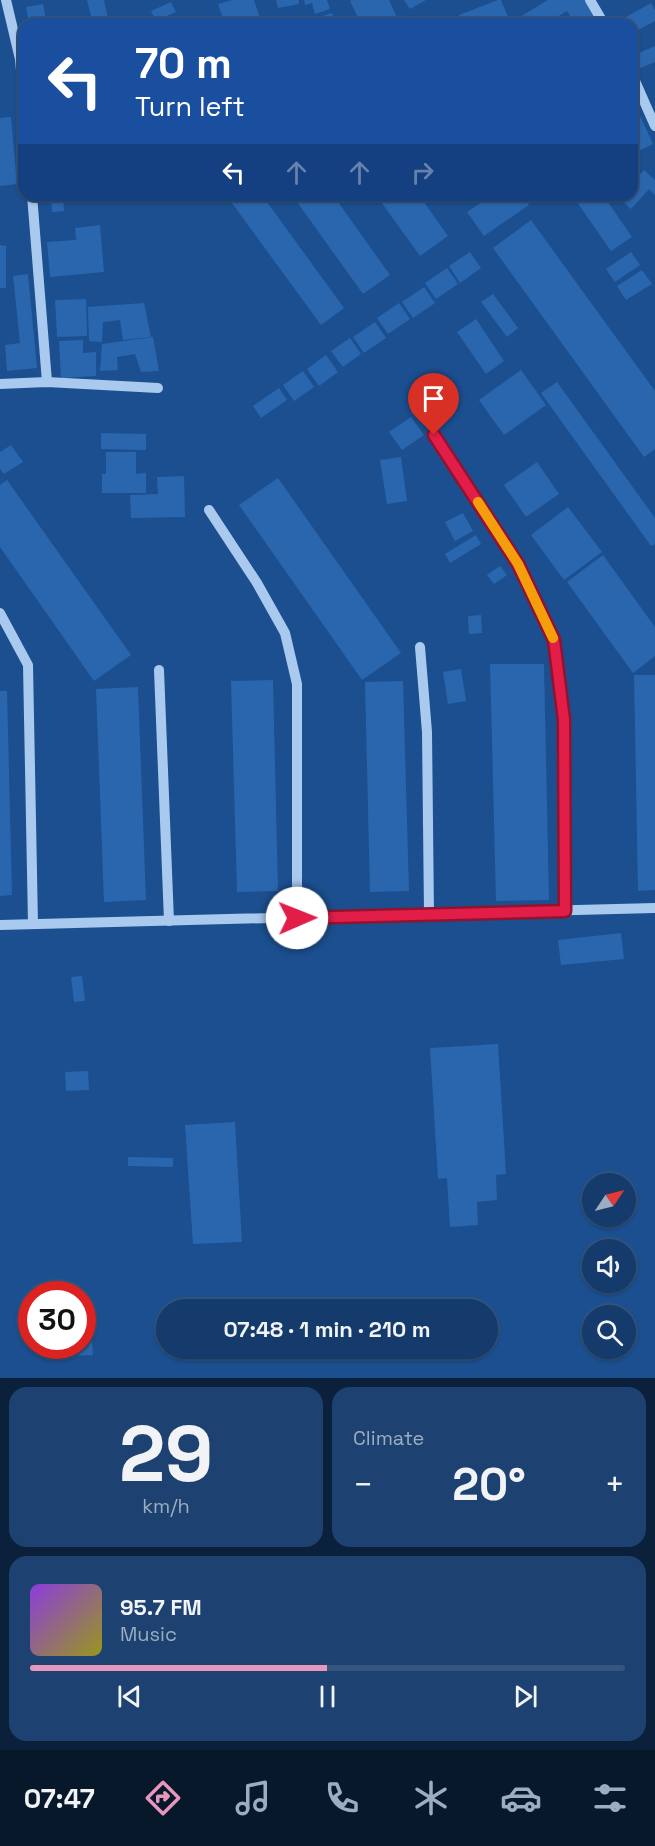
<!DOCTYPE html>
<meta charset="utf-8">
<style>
:root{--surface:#143b6b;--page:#1d4271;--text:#f1f3f6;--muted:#9dadc1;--line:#33557e;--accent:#e797bd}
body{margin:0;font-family:"Space Grotesk",sans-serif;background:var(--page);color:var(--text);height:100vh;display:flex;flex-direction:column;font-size:22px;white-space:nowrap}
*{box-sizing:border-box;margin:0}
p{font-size:20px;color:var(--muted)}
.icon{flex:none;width:33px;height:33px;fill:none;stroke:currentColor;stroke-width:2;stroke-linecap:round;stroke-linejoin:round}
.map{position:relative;height:1378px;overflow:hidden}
.details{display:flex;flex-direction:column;gap:9px;padding:9px;background:#0b203b;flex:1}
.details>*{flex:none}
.top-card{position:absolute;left:18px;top:18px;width:620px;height:183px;border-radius:18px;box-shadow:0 2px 4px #0004,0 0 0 2px var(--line);background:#1a4fa0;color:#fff;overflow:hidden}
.needle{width:39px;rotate:55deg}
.buttons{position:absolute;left:582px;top:1173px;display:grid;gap:12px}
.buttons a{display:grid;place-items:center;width:54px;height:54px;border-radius:50%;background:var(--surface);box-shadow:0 2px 4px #0004,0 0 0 2px var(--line);font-size:30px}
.speed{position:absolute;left:18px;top:1281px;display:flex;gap:12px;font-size:30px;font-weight:700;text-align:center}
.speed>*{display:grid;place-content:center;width:78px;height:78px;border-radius:50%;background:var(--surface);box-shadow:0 2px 4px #0004,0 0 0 2px var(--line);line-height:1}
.speed .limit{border:9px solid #d22;background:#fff;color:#111}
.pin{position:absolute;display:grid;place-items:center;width:51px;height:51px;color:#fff;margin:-62px -26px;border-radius:50% 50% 50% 0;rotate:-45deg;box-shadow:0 0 6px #0007}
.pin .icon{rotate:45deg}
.me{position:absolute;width:66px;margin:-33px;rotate:89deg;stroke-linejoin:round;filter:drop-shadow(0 0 4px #0008)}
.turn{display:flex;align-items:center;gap:21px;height:126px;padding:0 18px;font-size:27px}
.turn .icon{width:78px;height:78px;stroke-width:2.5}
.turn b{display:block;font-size:42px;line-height:51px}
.lanes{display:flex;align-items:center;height:57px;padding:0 18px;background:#0003;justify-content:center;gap:30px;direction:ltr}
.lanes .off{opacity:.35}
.big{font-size:45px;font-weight:800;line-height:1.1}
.details .tile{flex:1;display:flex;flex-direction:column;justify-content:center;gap:9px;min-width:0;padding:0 21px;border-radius:18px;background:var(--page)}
.details .dial{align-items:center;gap:0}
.dial b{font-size:78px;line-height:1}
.song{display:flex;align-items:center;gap:18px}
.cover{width:72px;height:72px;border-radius:9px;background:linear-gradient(135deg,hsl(270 70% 55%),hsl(60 70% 35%))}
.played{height:6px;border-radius:3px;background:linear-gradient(90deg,var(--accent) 50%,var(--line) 50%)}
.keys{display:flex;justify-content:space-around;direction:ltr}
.heat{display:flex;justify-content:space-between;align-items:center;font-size:33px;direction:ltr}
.details .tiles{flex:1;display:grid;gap:9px;grid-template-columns:1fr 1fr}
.tile:last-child{grid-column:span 2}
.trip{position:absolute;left:156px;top:1299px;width:342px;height:60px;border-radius:30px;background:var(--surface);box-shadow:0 2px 4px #0004,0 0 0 2px var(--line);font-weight:800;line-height:60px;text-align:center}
.dock{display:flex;height:96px;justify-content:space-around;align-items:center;background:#08182b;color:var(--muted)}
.dock .icon{width:42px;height:42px}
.dock .current{color:var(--accent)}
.dock b{font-size:27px;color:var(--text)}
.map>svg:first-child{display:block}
.building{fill:#2a66ad}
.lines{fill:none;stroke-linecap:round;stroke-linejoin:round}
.minor{stroke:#a9c9ee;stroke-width:10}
.route-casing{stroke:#92132f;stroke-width:15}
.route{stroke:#e11d48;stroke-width:10}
.slow{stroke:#f59e0b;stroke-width:10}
</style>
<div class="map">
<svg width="655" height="1378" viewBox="0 0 655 1378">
<rect width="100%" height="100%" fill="#1b4f8f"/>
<g class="building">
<polygon points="87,0 104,0 109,23 93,24"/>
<polygon points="232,0 254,0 262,24 225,24 218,4"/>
<polygon points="276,0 299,0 299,4 278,8"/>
<polygon points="304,0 327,0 330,9 315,14 312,3 305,5"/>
<polygon points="352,0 389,0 400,24 361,24 350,1"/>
<polygon points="404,0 426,0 410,9"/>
<polygon points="498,0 501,0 510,22 505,24 462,24 459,15"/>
<polygon points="548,0 585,0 596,19 589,24 575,24 567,11 545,24 515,24 513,21"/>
<polygon points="171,2 176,12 156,21 151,11"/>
<polygon points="651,3 655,10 655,21 632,33 632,24 618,24 617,22"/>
<polygon points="43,4 46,19 29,22 26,7"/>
<polygon points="332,13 336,24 318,24 316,18"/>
<polygon points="177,16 181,24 162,24"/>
<polygon points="655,46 655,62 638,69 632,56"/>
<polygon points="635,95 640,106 636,107 653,144 632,154 632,96"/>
<polygon points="11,117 17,184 0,186 0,118"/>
<polygon points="644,170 655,180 655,195 649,189 631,209 618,197 621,195 632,195 632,183"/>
<polygon points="51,195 63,195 64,211 52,212"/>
<polygon points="226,195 262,195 344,308 321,325"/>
<polygon points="292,195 333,195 390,275 363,294"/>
<polygon points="376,195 419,195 448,236 420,256"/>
<polygon points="457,195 474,195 463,203"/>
<polygon points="492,195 522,195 529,205 484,236 467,212"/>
<polygon points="572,195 603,195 632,237 611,251"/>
<polygon points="531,220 655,391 655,449 644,457 493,248"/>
<polygon points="100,225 104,272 50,277 47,242 76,240 75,228"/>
<polygon points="0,245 6,246 6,288 0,288"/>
<polygon points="470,252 481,268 460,283 449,266"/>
<polygon points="631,252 640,265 615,282 606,269"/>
<polygon points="447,268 458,284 436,299 425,283"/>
<polygon points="642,270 652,284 626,300 617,286"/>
<polygon points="28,274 37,368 7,371 5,345 20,343 13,276"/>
<polygon points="424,287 435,303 413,318 402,302"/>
<polygon points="493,294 518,328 507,337 481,302"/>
<polygon points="86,299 87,336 57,337 55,300"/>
<polygon points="144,303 151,337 123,340 120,320 103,322 102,342 89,341 88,307"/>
<polygon points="399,303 410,319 388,334 377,318"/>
<polygon points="476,319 504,361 486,374 457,332"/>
<polygon points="375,322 386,338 364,353 353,337"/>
<polygon points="153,337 159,371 141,372 135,354 117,357 118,370 100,371 102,344"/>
<polygon points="350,338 361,354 343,367 331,351"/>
<polygon points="83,340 83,353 96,352 96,376 61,378 59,341"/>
<polygon points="326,355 338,372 319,386 307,369"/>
<polygon points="521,370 546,405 504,435 479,400"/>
<polygon points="303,371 314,387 294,401 283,385"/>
<polygon points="557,382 655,518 655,544 651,546 541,393"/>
<polygon points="279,388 287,400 261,418 253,406"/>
<polygon points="411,417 424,435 402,450 389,432"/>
<polygon points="101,433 146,434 146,450 101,449"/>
<polygon points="11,445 23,462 4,474 0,469 0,452"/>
<polygon points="106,452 136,452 136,474 146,473 146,493 102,493 102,474 106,474"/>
<polygon points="401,457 407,501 387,504 380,460"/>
<polygon points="537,462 559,494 526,517 504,485"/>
<polygon points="184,476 185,517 131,518 130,495 158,494 157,477"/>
<polygon points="278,478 401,653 362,680 239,505"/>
<polygon points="7,480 131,655 94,681 0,547 0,485"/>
<polygon points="568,507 602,552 564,580 531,535"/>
<polygon points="463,513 473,531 455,541 445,522"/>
<polygon points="476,535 481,544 450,563 445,554"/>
<polygon points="603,555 655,627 655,656 633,673 567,582"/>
<polygon points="500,566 507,575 494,584 487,575"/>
<polygon points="481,615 482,633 469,634 468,616"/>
<polygon points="490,664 544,664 549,900 496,901"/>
<polygon points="461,669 466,701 448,704 443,672"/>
<polygon points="634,675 655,675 655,890 638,891"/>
<polygon points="273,680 278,891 237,892 231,681"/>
<polygon points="403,681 409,891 370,892 365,682"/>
<polygon points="138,687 146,900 104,902 96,689"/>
<polygon points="0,691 7,691 12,895 0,896"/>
<polygon points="621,933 624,959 561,965 558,940"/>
<polygon points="82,976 85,1001 74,1002 71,977"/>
<polygon points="498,1044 506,1174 496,1175 497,1200 477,1202 478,1225 450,1227 447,1178 438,1179 430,1048"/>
<polygon points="88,1071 89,1090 66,1091 65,1072"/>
<polygon points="235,1122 242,1242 193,1244 185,1125"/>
<polygon points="128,1157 173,1158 173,1167 128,1166"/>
<polygon points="91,1329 93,1355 43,1357 42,1346 82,1346 82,1330"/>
</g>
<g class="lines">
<g class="minor">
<polyline points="6,0 20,59 24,105"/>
<polyline points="590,0 604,24"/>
<polyline points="632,74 655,126"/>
<polyline points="32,195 47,382"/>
<polyline points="0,384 47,382 158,388"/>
<polyline points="434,435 518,564 554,640 564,720 565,911"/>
<polyline points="209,510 257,583 285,633 297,684 297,918"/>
<polyline points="0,613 28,665 33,924"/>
<polyline points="420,647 427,732 429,914"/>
<polyline points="159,670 169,921"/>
<polyline points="0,925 655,908"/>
</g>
</g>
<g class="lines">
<defs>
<polyline id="route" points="297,918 565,911 564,720 554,640 518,564 434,435"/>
</defs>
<use href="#route" class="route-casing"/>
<use href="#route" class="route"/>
<polyline class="slow" points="478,502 518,564 553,638"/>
</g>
</svg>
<div class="buttons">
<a><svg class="needle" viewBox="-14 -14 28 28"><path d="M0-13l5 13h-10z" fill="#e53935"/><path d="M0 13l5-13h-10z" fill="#9dadc1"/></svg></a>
<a><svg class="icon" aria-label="sound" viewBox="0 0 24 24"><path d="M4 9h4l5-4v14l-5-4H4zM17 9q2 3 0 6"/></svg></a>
<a><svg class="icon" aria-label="search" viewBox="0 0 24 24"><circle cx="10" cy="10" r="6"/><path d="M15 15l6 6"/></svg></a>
</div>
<div class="speed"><div class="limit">30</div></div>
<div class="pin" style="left:434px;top:435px;background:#d93025"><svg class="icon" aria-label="arrive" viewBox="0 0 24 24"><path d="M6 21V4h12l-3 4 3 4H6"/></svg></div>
<svg class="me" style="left:297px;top:918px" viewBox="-20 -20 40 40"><circle r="19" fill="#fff"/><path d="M0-13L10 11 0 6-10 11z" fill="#e11d48"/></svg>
<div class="trip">07:48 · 1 min · 210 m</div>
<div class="top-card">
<div class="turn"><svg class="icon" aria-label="left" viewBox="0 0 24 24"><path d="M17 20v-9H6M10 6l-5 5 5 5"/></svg><div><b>70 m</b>Turn left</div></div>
<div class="lanes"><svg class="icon" aria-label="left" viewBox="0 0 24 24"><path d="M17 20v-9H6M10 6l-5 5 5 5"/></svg><svg class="icon off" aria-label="ahead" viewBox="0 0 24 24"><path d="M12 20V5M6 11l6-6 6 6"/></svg><svg class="icon off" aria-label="ahead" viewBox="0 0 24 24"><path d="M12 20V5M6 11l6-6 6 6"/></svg><svg class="icon off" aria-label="right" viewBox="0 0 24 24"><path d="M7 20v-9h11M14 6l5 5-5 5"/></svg></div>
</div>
</div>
<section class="details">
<div class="tiles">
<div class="tile dial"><b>29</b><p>km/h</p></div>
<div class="tile"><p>Climate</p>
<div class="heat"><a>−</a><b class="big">20°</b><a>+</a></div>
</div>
<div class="tile">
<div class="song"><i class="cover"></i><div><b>95.7 FM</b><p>Music</p></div></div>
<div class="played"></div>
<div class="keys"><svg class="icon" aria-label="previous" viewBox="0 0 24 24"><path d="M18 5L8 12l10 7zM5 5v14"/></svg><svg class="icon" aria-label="pause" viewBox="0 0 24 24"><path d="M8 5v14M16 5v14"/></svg><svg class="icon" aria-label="next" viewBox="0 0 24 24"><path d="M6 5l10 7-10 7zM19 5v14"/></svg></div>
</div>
</div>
</section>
<nav class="dock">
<b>07:47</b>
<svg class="icon current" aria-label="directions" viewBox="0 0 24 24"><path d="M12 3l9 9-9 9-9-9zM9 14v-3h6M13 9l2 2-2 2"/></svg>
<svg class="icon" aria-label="music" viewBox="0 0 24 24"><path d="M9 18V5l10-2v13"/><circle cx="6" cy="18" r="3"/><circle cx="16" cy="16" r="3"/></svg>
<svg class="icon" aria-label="phone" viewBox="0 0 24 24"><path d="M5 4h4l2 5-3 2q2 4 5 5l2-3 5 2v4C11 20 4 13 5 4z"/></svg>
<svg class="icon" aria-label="climate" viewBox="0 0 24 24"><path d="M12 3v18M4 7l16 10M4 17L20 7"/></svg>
<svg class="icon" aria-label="car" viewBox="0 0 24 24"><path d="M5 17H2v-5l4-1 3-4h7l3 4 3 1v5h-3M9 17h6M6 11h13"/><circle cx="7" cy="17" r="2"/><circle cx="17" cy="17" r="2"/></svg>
<svg class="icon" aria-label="filters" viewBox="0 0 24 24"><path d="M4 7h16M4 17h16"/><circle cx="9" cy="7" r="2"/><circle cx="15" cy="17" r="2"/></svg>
</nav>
